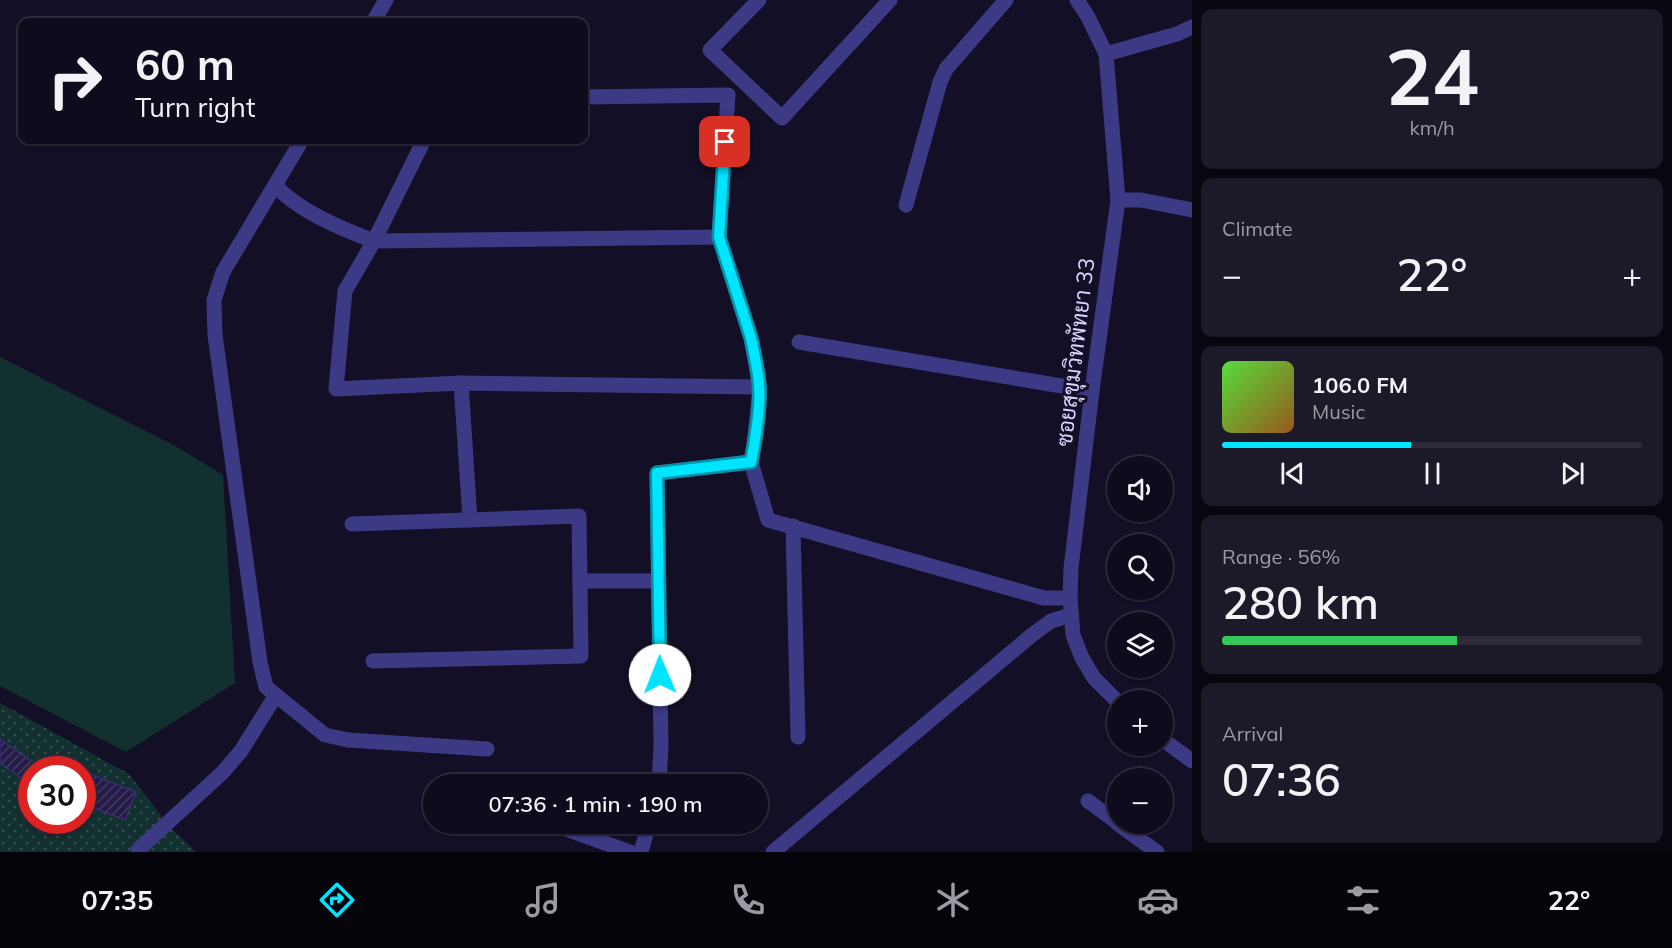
<!DOCTYPE html>
<meta charset="utf-8">
<style>
:root{--surface:#0e0b1c;--page:#1c1929;--text:#f1f3f6;--muted:#9b9ba3;--line:#2e2b3b;--accent:#00e5ff}
body{margin:0;font-family:Mulish,Sarabun,sans-serif;background:var(--page);color:var(--text);height:100vh;display:flex;flex-direction:column;font-size:22px;white-space:nowrap}
*{box-sizing:border-box;margin:0}
p{font-size:20px;color:var(--muted)}
.icon{flex:none;width:33px;height:33px;fill:none;stroke:currentColor;stroke-width:2;stroke-linecap:round;stroke-linejoin:round}
.map{position:relative;flex:1;overflow:hidden}
.side{display:flex;flex-direction:column;gap:9px;padding:9px;background:#08060f;width:480px}
.side>*{flex:none}
.hud{position:absolute;left:18px;top:18px;width:570px;height:126px;border-radius:12px;box-shadow:0 2px 4px #0004,0 0 0 2px var(--line);background:#0e0b1c;color:var(--text);overflow:hidden}
.controls{position:absolute;left:1107px;top:456px;display:grid;gap:12px}
.controls a{display:grid;place-items:center;width:66px;height:66px;border-radius:50%;background:var(--surface);box-shadow:0 2px 4px #0004,0 0 0 2px var(--line);font-size:30px}
.speed{position:absolute;left:18px;top:756px;display:flex;gap:12px;font-size:30px;font-weight:700;text-align:center}
.speed>*{display:grid;place-content:center;width:78px;height:78px;border-radius:50%;background:var(--surface);box-shadow:0 2px 4px #0004,0 0 0 2px var(--line);line-height:1}
.speed .limit{border:9px solid #d22;background:#fff;color:#111}
.pin{position:absolute;display:grid;place-items:center;width:51px;height:51px;color:#fff;margin:-26px;border-radius:12px;box-shadow:0 3px 9px #0006}
.me{position:absolute;width:66px;margin:-33px;rotate:359deg;stroke-linejoin:round;filter:drop-shadow(0 0 4px #0008)}
.turn{display:flex;align-items:center;gap:21px;height:126px;padding:0 18px;font-size:27px}
.turn .icon{width:78px;height:78px;stroke-width:2.5}
.turn b{display:block;font-size:42px;line-height:51px}
.big{font-size:45px;font-weight:600;line-height:1.1}
.side .tile{flex:1;display:flex;flex-direction:column;justify-content:center;gap:9px;min-width:0;padding:0 21px;border-radius:12px;background:var(--page)}
.side .dial{align-items:center;gap:0}
.dial b{font-size:78px;line-height:1}
.song{display:flex;align-items:center;gap:18px}
.cover{width:72px;height:72px;border-radius:9px;background:linear-gradient(135deg,hsl(110 70% 55%),hsl(30 70% 35%))}
.played{height:6px;border-radius:3px;background:linear-gradient(90deg,var(--accent) 45%,var(--line) 45%)}
.keys{display:flex;justify-content:space-around;direction:ltr}
.heat{display:flex;justify-content:space-between;align-items:center;font-size:33px;direction:ltr}
.charge{height:9px;border-radius:4px;background:linear-gradient(90deg,#34c759 56%,var(--line) 0)}
.trip{position:absolute;left:423px;top:774px;width:345px;height:60px;border-radius:30px;background:var(--surface);box-shadow:0 2px 4px #0004,0 0 0 2px var(--line);font-weight:600;line-height:60px;text-align:center}
.tabs{display:flex;height:96px;justify-content:space-around;align-items:center;background:#06040b;color:var(--muted)}
.tabs .icon{width:42px;height:42px}
.tabs .active{color:var(--accent)}
.tabs b{font-size:27px;color:var(--text)}
main{display:flex;flex:1;min-height:0}
.map>svg:first-child{display:block}
.grass{fill:#12302f}
.park{fill:url(#park-dots);fill-rule:evenodd}
.building{fill:url(#building-hatch);stroke:#3b2d73;stroke-width:1.5}
.lines{fill:none;stroke-linecap:round;stroke-linejoin:round}
.minor{stroke:#3d3a85;stroke-width:15}
.route-casing{stroke:#0095a6;stroke-width:15}
.route{stroke:#00e5ff;stroke-width:10}
.labels{text-anchor:middle;stroke-width:6;stroke-linejoin:round;paint-order:stroke}
.street-label{font-size:22px;fill:#d9d4ff;stroke:#130f26}
</style>
<main>
<div class="map">
<svg width="1192" height="852" viewBox="0 0 1192 852">
<defs>
<pattern id="park-dots" width="8" height="8" patternUnits="userSpaceOnUse" patternTransform="scale(1.5)"><rect width="8" height="8" fill="#12302f"/><path d="M2 2h.1M6 6h.1" fill="none" stroke="#344d4e" stroke-width="1.8" stroke-linecap="round"/></pattern>
<pattern id="building-hatch" width="6" height="6" patternUnits="userSpaceOnUse" patternTransform="scale(1.5)"><rect width="6" height="6" fill="#241b47"/><path d="M-1 1l2-2M0 6l6-6M5 7l2-2" fill="none" stroke="#433b63"/></pattern>
</defs>
<rect width="100%" height="100%" fill="#130f26"/>
<polygon class="grass" points="0,357 179,448 223,475 235,683 126,752 0,686"/>
<path class="park" d="M0,703L129,774L171,828L196,852H0ZM32,770H82V820H32Z"/>
<g class="building">
<polygon points="0,739 35,764 23,779 0,763"/>
<polygon points="82,771 136,792 125,820 82,803"/>
</g>
<g class="lines">
<g class="minor">
<polyline points="759,0 710,50 782,118 890,0"/>
<polyline points="1077,0 1088,17 1106,54 1118,200 1092,391 1071,568 1070,598 1073,635 1082,658 1094,678 1118,702"/>
<polyline points="373,22 386,0"/>
<polyline points="1106,54 1177,34 1192,27"/>
<polyline points="584,97 728,95 719,237 751,338 760,387 754,445 751,462 768,520 1044,598 1070,598"/>
<polyline points="302,140 223,272 214,300 215,335 260,662 266,687 325,735 348,740 487,749"/>
<polyline points="424,140 374,241 345,291 336,389 461,383 760,387"/>
<path d="M275,185C298,211 342,229 374,241L719,237"/>
<polyline points="1118,200 1141,200 1192,210"/>
<polyline points="906,205 940,82 946,69 1006,0"/>
<polyline points="799,342 1092,391"/>
<polyline points="461,383 470,520"/>
<polyline points="352,524 579,516 581,656 373,661"/>
<polyline points="793,526 798,737"/>
<polyline points="580,581 658,581"/>
<polyline points="1162,739 1192,761"/>
<polyline points="659,784 661,746 657,473 751,462"/>
<polyline points="1088,801 1118,823"/>
<polyline points="552,824 630,852"/>
<polyline points="1118,824 1157,852"/>
<polyline points="138,850 222,773 241,751 276,695"/>
<polyline points="641,852 649,824"/>
<polyline points="773,852 1032,635 1051,621 1071,615"/>
</g>
</g>
<g class="lines">
<defs>
<path id="route" d="M660,675L657,473L751,462C755,441 761,407 759,385C758,370 754,353 751,338L719,237L725,142"/>
</defs>
<use href="#route" class="route-casing"/>
<use href="#route" class="route"/>
</g>
<g class="labels">
<g class="street-label">
<text transform="translate(1075 352) rotate(-83)" y="8">ซอยสุขุมวิทพัทยา 33</text>
</g>
</g>
</svg>
<div class="controls">
<a><svg class="icon" aria-label="sound" viewBox="0 0 24 24"><path d="M4 9h4l5-4v14l-5-4H4zM17 9q2 3 0 6"/></svg></a>
<a><svg class="icon" aria-label="search" viewBox="0 0 24 24"><circle cx="10" cy="10" r="6"/><path d="M15 15l6 6"/></svg></a>
<a><svg class="icon" aria-label="layers" viewBox="0 0 24 24"><path d="M12 4l9 5-9 5-9-5zM3 14l9 5 9-5"/></svg></a>
<a>+</a>
<a>−</a>
</div>
<div class="speed"><div class="limit">30</div></div>
<div class="pin" style="left:725px;top:142px;background:#d93025"><svg class="icon" aria-label="arrive" viewBox="0 0 24 24"><path d="M6 21V4h12l-3 4 3 4H6"/></svg></div>
<svg class="me" style="left:660px;top:675px" viewBox="-20 -20 40 40"><circle r="19" fill="#fff"/><path d="M0-13L10 11 0 6-10 11z" fill="#00e5ff"/></svg>
<div class="trip">07:36 · 1 min · 190 m</div>
<div class="hud">
<div class="turn"><svg class="icon" aria-label="right" viewBox="0 0 24 24"><path d="M7 20v-9h11M14 6l5 5-5 5"/></svg><div><b>60 m</b>Turn right</div></div>
</div>
</div>
<section class="side">
<div class="tile dial"><b>24</b><p>km/h</p></div>
<div class="tile"><p>Climate</p>
<div class="heat"><a>−</a><b class="big">22°</b><a>+</a></div>
</div>
<div class="tile">
<div class="song"><i class="cover"></i><div><b>106.0 FM</b><p>Music</p></div></div>
<div class="played"></div>
<div class="keys"><svg class="icon" aria-label="previous" viewBox="0 0 24 24"><path d="M18 5L8 12l10 7zM5 5v14"/></svg><svg class="icon" aria-label="pause" viewBox="0 0 24 24"><path d="M8 5v14M16 5v14"/></svg><svg class="icon" aria-label="next" viewBox="0 0 24 24"><path d="M6 5l10 7-10 7zM19 5v14"/></svg></div>
</div>
<div class="tile"><p>Range · 56%</p><b class="big">280 km</b><div class="charge"></div></div>
<div class="tile"><p>Arrival</p><b class="big">07:36</b></div>
</section>
</main>
<nav class="tabs">
<b>07:35</b>
<svg class="icon active" aria-label="directions" viewBox="0 0 24 24"><path d="M12 3l9 9-9 9-9-9zM9 14v-3h6M13 9l2 2-2 2"/></svg>
<svg class="icon" aria-label="music" viewBox="0 0 24 24"><path d="M9 18V5l10-2v13"/><circle cx="6" cy="18" r="3"/><circle cx="16" cy="16" r="3"/></svg>
<svg class="icon" aria-label="phone" viewBox="0 0 24 24"><path d="M5 4h4l2 5-3 2q2 4 5 5l2-3 5 2v4C11 20 4 13 5 4z"/></svg>
<svg class="icon" aria-label="climate" viewBox="0 0 24 24"><path d="M12 3v18M4 7l16 10M4 17L20 7"/></svg>
<svg class="icon" aria-label="car" viewBox="0 0 24 24"><path d="M5 17H2v-5l4-1 3-4h7l3 4 3 1v5h-3M9 17h6M6 11h13"/><circle cx="7" cy="17" r="2"/><circle cx="17" cy="17" r="2"/></svg>
<svg class="icon" aria-label="filters" viewBox="0 0 24 24"><path d="M4 7h16M4 17h16"/><circle cx="9" cy="7" r="2"/><circle cx="15" cy="17" r="2"/></svg>
<b>22°</b>
</nav>
